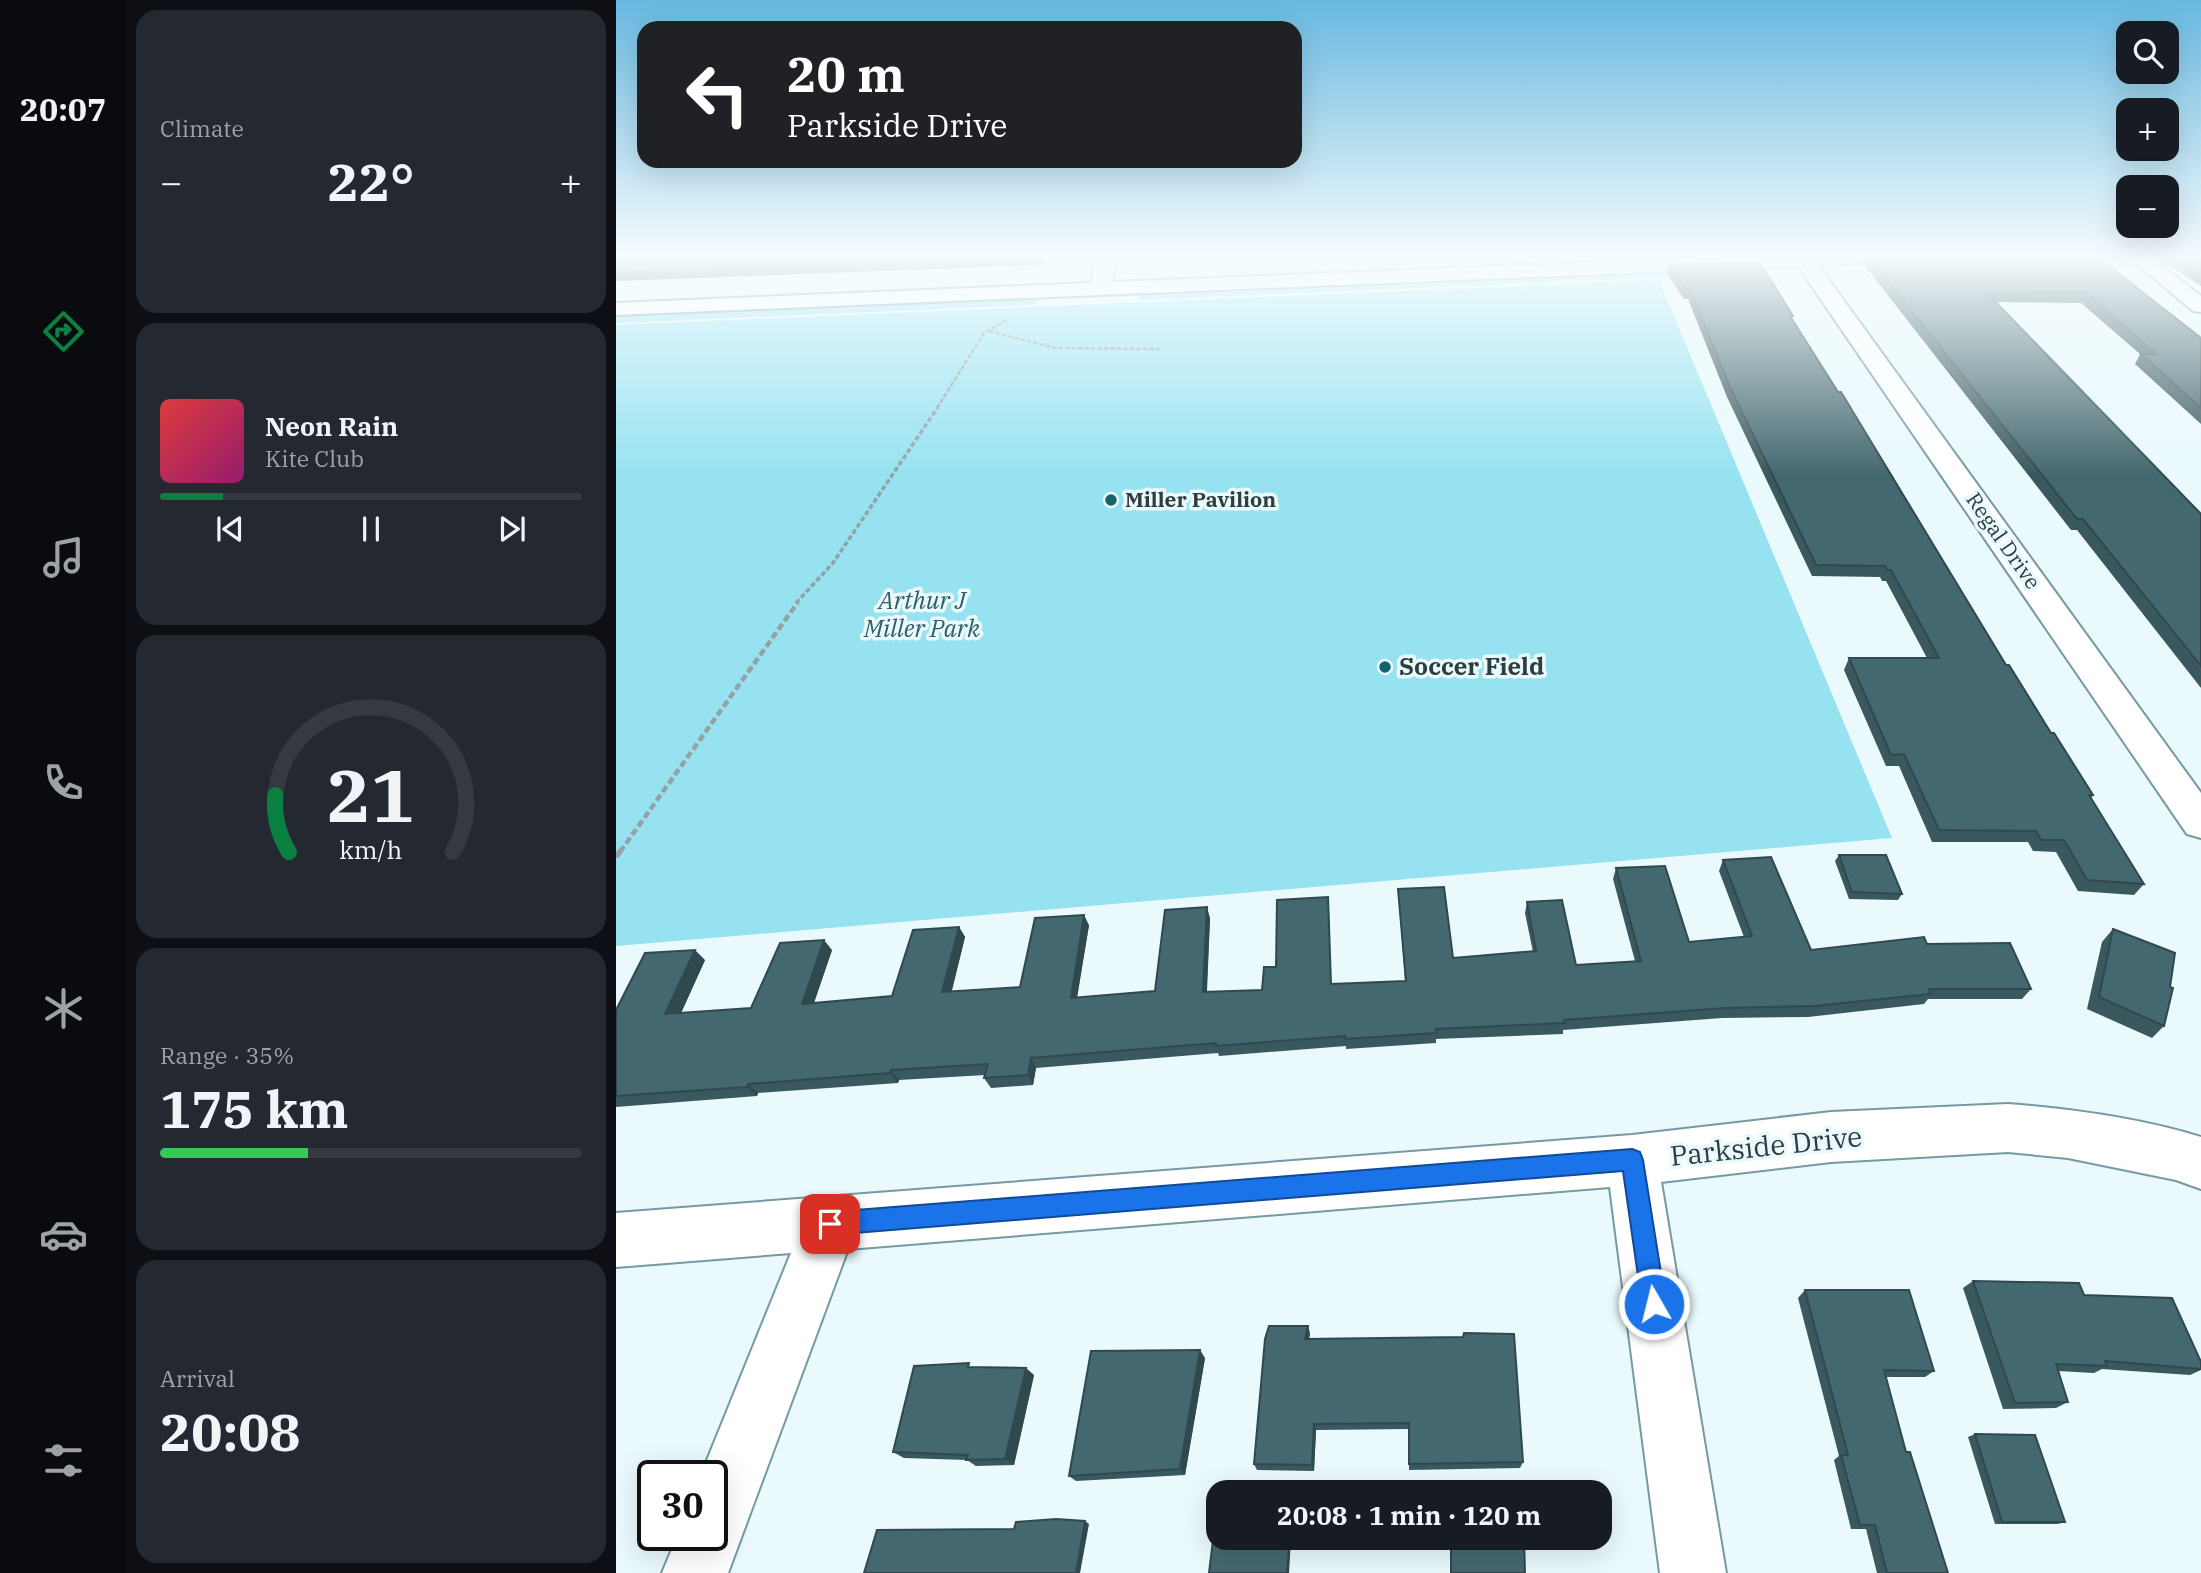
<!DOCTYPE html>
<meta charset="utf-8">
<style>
:root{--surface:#171b24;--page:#242831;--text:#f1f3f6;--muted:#9ea1a6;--line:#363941;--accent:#0b8043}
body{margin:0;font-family:"IBM Plex Serif",serif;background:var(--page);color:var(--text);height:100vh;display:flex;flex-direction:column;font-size:26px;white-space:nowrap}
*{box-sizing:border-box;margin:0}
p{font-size:23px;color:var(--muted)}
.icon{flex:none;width:38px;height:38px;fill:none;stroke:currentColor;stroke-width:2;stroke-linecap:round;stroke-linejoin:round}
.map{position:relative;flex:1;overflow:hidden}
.side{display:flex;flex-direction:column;gap:10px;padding:10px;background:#0d0f14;width:490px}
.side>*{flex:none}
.guide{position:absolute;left:21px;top:21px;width:665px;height:147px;border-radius:21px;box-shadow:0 7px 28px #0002;background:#202124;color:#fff;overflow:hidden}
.fabs{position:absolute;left:1500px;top:21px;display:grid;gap:14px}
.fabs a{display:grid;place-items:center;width:63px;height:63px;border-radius:14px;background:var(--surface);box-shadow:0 7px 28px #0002;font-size:35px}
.speed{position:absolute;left:21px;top:1460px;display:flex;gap:14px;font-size:35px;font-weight:700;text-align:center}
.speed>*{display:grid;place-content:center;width:91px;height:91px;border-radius:50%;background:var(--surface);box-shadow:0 7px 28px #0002;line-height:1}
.speed .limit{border:4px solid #111;border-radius:10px;background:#fff;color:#111}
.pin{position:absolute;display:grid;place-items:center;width:60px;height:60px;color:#fff;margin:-30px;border-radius:14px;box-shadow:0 4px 10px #0006}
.me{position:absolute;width:77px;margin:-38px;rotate:352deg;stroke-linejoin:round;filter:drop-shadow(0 0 5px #0008)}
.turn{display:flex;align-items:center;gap:24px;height:147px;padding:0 35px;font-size:32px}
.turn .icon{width:91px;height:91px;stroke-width:2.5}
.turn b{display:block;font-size:49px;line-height:60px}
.big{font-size:52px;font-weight:700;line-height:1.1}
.side .card{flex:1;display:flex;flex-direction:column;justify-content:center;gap:10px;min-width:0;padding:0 24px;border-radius:21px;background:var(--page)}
.side .dial{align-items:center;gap:0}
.dial svg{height:182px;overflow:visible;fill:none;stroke:var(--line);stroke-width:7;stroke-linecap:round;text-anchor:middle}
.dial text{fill:var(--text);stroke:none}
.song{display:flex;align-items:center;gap:21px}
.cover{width:84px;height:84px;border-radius:10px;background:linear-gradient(135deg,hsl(0 70% 55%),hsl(320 70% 35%))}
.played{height:7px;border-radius:4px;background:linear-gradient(90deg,var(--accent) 15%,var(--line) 15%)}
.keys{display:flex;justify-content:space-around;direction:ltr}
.heat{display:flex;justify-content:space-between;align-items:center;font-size:38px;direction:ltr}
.charge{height:10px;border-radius:5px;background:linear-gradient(90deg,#34c759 35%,var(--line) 0)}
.trip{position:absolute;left:590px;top:1480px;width:406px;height:70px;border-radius:21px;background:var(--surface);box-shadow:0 7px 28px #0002;font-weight:700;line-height:70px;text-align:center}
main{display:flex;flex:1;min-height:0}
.tab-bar{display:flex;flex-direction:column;width:126px;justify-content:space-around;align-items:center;background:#090b0e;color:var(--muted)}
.tab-bar .icon{width:49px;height:49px}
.tab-bar .selected{color:var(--accent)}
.tab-bar b{font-size:32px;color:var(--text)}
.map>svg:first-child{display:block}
.green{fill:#96e2f1}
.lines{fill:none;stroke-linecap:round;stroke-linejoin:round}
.minor-casing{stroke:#759aa2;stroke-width:4}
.path-far3{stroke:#92a2a5;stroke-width:2.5;stroke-dasharray:4.5 2;stroke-linecap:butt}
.path-far2{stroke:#92a2a5;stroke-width:3.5;stroke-dasharray:5 2.5;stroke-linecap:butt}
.path-far1{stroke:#92a2a5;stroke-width:4.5;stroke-dasharray:7 3.5;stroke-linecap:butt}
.path{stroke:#92a2a5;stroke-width:5;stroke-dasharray:9 4.5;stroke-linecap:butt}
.minor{fill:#fff;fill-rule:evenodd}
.wall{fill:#3a595f}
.shaded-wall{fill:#30494e}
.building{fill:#44686f;stroke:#30494e;stroke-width:2}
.route{fill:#1a73e8;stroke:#114b97;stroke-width:2}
.poi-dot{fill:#18626f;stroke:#e9f9fc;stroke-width:2.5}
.labels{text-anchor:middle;stroke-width:7;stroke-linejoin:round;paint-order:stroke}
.far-poi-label{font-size:21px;font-weight:bold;fill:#2d3d40;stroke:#e9f9fc;text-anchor:start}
.far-street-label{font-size:21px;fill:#2d3d40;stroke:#e9f9fc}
.park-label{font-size:24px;font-style:italic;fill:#2d5e68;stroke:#e9f9fc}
.poi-label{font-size:24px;font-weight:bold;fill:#2d3d40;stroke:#e9f9fc;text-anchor:start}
.near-street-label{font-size:28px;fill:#2d3d40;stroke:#e9f9fc}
</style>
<main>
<nav class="tab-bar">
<b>20:07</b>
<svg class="icon selected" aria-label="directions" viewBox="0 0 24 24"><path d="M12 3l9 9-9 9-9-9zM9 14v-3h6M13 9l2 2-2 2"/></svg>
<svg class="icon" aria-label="music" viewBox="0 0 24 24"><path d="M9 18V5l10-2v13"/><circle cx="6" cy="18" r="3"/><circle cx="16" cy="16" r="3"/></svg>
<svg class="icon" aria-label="phone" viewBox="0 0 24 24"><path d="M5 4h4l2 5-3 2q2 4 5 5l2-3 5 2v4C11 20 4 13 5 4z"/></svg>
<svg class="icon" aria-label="climate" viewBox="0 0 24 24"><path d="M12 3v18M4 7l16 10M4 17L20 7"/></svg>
<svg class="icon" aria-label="car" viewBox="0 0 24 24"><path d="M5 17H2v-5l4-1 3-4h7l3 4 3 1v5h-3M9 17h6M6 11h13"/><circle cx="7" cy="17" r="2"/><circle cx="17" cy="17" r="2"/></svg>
<svg class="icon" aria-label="filters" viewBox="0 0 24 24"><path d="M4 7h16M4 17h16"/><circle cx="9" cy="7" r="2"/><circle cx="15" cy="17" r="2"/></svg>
</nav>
<section class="side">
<div class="card"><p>Climate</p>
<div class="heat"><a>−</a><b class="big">22°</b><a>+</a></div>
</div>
<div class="card">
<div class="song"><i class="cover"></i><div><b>Neon Rain</b><p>Kite Club</p></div></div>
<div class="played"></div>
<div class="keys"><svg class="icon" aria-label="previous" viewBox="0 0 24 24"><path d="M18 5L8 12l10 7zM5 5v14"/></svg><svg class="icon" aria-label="pause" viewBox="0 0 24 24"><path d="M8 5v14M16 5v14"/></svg><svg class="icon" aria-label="next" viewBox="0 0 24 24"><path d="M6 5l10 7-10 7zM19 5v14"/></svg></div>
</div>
<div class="card dial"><svg viewBox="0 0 100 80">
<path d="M14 69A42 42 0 1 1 86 69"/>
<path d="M14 69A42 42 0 0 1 8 44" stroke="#0b8043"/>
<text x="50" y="56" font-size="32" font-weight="700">21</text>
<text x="50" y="72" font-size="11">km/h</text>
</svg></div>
<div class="card"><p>Range · 35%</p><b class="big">175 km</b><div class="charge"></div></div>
<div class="card"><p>Arrival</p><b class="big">20:08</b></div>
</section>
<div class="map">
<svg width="1585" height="1573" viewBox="0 0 1585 1573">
<rect width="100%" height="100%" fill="#e9f9fc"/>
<g class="green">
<polygon points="1048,271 1054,277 522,300 525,294"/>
<polygon points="1043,280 1276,838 0,946 0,325"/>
<polygon points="427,298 416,305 0,323 0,316"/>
</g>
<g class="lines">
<defs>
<g id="minor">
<polygon points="481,255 501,255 496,282 1158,255 1307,255 1304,259 1297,261 1202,265 1585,793 1585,838 1571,834 1182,266 0,315 0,303 475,283"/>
<polygon points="1510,255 1532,255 1585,296 1585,312 1577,311"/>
<path d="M1392,1104C1457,1109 1523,1118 1585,1137V1189L1560,1180L1452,1158L1392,1152L1215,1162L1045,1182L1110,1573H1044L994,1187L232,1249L112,1573H46L62,1535H96V1475H85L175,1253L0,1267V1213L1016,1135L1215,1112Z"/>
</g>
</defs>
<use href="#minor" class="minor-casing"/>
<g class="path-far3">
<polyline points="373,331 439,348 546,349"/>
<polyline points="321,408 368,333 391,320"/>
</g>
<polyline class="path-far2" points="180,603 217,563 322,407"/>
<polyline class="path-far1" points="4,852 182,602"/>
<polyline class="path" points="0,857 5,850"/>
<use href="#minor" class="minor"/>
</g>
<g class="wall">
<polygon points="0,255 429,255 425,265 0,281"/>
<polygon points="551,255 652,255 552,259"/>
<polygon points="1038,255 1098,255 1040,257"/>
<polygon points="1479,255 1585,338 1585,424 1519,364 1524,354 1465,303 1379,302 1585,514 1585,688 1461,530 1455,530 1249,266 1252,256"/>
<polygon points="1537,255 1585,255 1585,286"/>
<polygon points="1053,265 1177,316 1176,319 1390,665 1477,795 1475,799 1528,884 1518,895 1462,891 1440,852 1417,851 1412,842 1316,842 1283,766 1270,766 1228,670 1233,658 1311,658 1270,581 1266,581 1264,577 1196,576 1111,397 1072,299 1068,299 1051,274"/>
<polygon points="1223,855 1286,894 1282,900 1233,899 1219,861"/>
<polygon points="1107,860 1195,950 1311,944 1415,989 1406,999 1312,999 1308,1004 1192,1017 1106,1018 947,1030 947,1034 820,1039 820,1043 730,1049 730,1046 603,1056 602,1053 420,1068 417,1085 375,1088 368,1078 369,1075 283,1080 282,1083 142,1093 141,1096 0,1107 0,1010 89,960 65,1013 135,1008 216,950 198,1003 276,996 343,927 349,937 335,992 404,987 473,925 461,998 539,991 594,918 591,992 646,990 660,967 713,908 715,984 789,981 782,889 837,958 917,952 909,913 911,902 960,965 1019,961 997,879 1000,868 1073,942 1128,937 1103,871"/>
<polygon points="1497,929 1548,1026 1536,1038 1471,1009 1486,942"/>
<polygon points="1357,1281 1468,1295 1585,1362 1585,1370 1574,1375 1486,1369 1478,1373 1442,1371 1452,1402 1440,1408 1387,1409 1347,1288"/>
<polygon points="1189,1290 1318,1371 1309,1377 1269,1377 1290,1452 1332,1573 1261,1573 1250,1529 1235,1529 1218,1460 1223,1456 1182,1298"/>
<polygon points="692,1326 694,1334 693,1339 907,1462 904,1468 793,1470 793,1429 700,1430 698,1471 641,1470 638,1464"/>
<polygon points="589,1358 569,1475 460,1481 453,1476"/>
<polygon points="357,1367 418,1375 398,1465 360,1466 351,1460 288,1458 277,1452"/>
<polygon points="1359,1434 1449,1522 1442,1524 1379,1524 1352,1437"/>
</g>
<g class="shaded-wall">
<polygon points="423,255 429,255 425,265"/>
<polygon points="591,907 594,918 590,1002 587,992"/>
<polygon points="468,915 473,925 459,1009 455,998"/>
<polygon points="343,927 349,937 333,1003 326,992"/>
<polygon points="208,940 216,950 194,1014 186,1004"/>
<polygon points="79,950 89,960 60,1024 49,1014"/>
<polygon points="415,1058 420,1068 417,1085 412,1075"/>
<polygon points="275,1070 283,1080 282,1083 274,1073"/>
<polygon points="132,1084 142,1093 141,1096 131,1087"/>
<polygon points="692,1326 694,1334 691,1347 689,1339"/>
<polygon points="584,1350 589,1358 569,1475 564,1469"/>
<polygon points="410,1368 418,1375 398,1465 389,1459"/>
<polygon points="698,1424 700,1430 698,1471 696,1465"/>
<polygon points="469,1521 473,1524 464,1573 460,1573"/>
<polygon points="674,1538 675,1538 673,1573 671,1573"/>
</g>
<g class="building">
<polygon points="0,255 423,255 0,272"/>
<polygon points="1292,255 1479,255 1585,338 1585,408 1525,354 1540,354 1470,293 1370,292 1585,514 1585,666 1467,519 1461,519 1252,256"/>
<polygon points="1555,255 1585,255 1585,274"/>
<polygon points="1141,261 1148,269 1177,316 1174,316 1222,392 1225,392 1390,665 1393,665 1435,733 1438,733 1477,795 1473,795 1528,884 1471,880 1448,840 1425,840 1420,831 1323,830 1288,754 1275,755 1233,658 1323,658 1275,570 1271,570 1269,566 1200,565 1114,387 1074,289 1069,289 1053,265"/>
<polygon points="1223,855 1270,855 1286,894 1236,892"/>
<polygon points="1155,857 1195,950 1308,937 1311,944 1394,943 1415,989 1313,989 1315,994 1198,1006 1110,1008 948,1020 949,1023 820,1029 820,1033 729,1039 729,1036 600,1046 600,1043 415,1058 412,1075 368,1078 372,1064 275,1070 274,1073 132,1084 131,1087 0,1096 0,1010 29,953 79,950 49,1014 135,1008 164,943 208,940 186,1004 276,996 297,930 343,927 326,992 404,987 419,918 468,915 455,998 539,991 549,910 591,907 587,992 646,990 648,967 660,967 661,900 712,897 715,984 790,981 782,889 828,887 837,958 920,951 911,902 946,900 960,965 1025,961 1000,868 1049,866 1073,942 1136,936 1107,860"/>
<polygon points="1497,929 1559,953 1554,987 1557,988 1548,1026 1483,997"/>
<polygon points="1357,1281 1463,1283 1468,1295 1556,1298 1585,1362 1585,1369 1489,1361 1491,1366 1440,1364 1452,1402 1399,1403"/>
<polygon points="1189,1290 1293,1290 1318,1371 1268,1370 1290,1452 1294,1452 1332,1573 1271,1573 1259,1525 1244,1525 1225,1455 1232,1455"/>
<polygon points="653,1326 692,1326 689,1339 847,1337 848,1333 898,1334 907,1462 793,1464 793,1423 698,1424 696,1465 638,1464 649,1339"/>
<polygon points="584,1350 564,1469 453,1476 475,1351"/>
<polygon points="353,1363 352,1367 410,1368 389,1459 350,1460 352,1455 277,1452 298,1366"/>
<polygon points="1359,1434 1419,1435 1449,1522 1386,1522"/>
<polygon points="440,1519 469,1521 460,1573 248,1573 261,1530 398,1529 400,1522"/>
<polygon points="598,1532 602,1532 602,1538 674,1538 671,1573 593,1573"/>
<polygon points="835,1538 908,1538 909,1573 835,1573"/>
</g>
<linearGradient id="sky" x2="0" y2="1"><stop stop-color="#68b8e0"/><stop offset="0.54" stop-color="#f5fcfe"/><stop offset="1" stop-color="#f5fcfe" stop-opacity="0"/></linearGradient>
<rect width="1585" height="475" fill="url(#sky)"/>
<polygon class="route" points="1016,1149 1024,1152 1027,1160 1050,1304 1046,1313 1038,1316 1030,1313 1026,1304 1007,1171 214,1235 206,1231 203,1224 206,1216 214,1212"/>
<g class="poi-dot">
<circle cx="495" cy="500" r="7"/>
<circle cx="769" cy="667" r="7"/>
</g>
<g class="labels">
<g class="far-poi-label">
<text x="509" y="507">Miller Pavilion</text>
</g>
<g class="far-street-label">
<text transform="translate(1387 541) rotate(55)" y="7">Regal Drive</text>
</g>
<g class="park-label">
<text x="306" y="609">Arthur J<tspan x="306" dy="28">Miller Park</tspan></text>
</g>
<g class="poi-label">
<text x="783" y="675">Soccer Field</text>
</g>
<g class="near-street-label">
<text transform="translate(1150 1146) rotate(-6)" y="10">Parkside Drive</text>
</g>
</g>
</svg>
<div class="fabs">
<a><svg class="icon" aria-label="search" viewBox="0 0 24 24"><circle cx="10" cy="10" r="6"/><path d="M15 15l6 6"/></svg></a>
<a>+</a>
<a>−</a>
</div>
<div class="speed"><div class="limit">30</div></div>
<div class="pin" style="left:214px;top:1224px;background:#d93025"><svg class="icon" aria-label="arrive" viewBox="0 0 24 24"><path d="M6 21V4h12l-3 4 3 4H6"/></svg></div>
<svg class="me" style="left:1038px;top:1304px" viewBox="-20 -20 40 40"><circle r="17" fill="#1a73e8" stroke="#fff" stroke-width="3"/><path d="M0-11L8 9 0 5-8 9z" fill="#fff"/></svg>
<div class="trip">20:08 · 1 min · 120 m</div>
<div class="guide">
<div class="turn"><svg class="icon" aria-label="left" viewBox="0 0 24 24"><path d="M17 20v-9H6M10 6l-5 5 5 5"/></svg><div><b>20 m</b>Parkside Drive</div></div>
</div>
</div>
</main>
